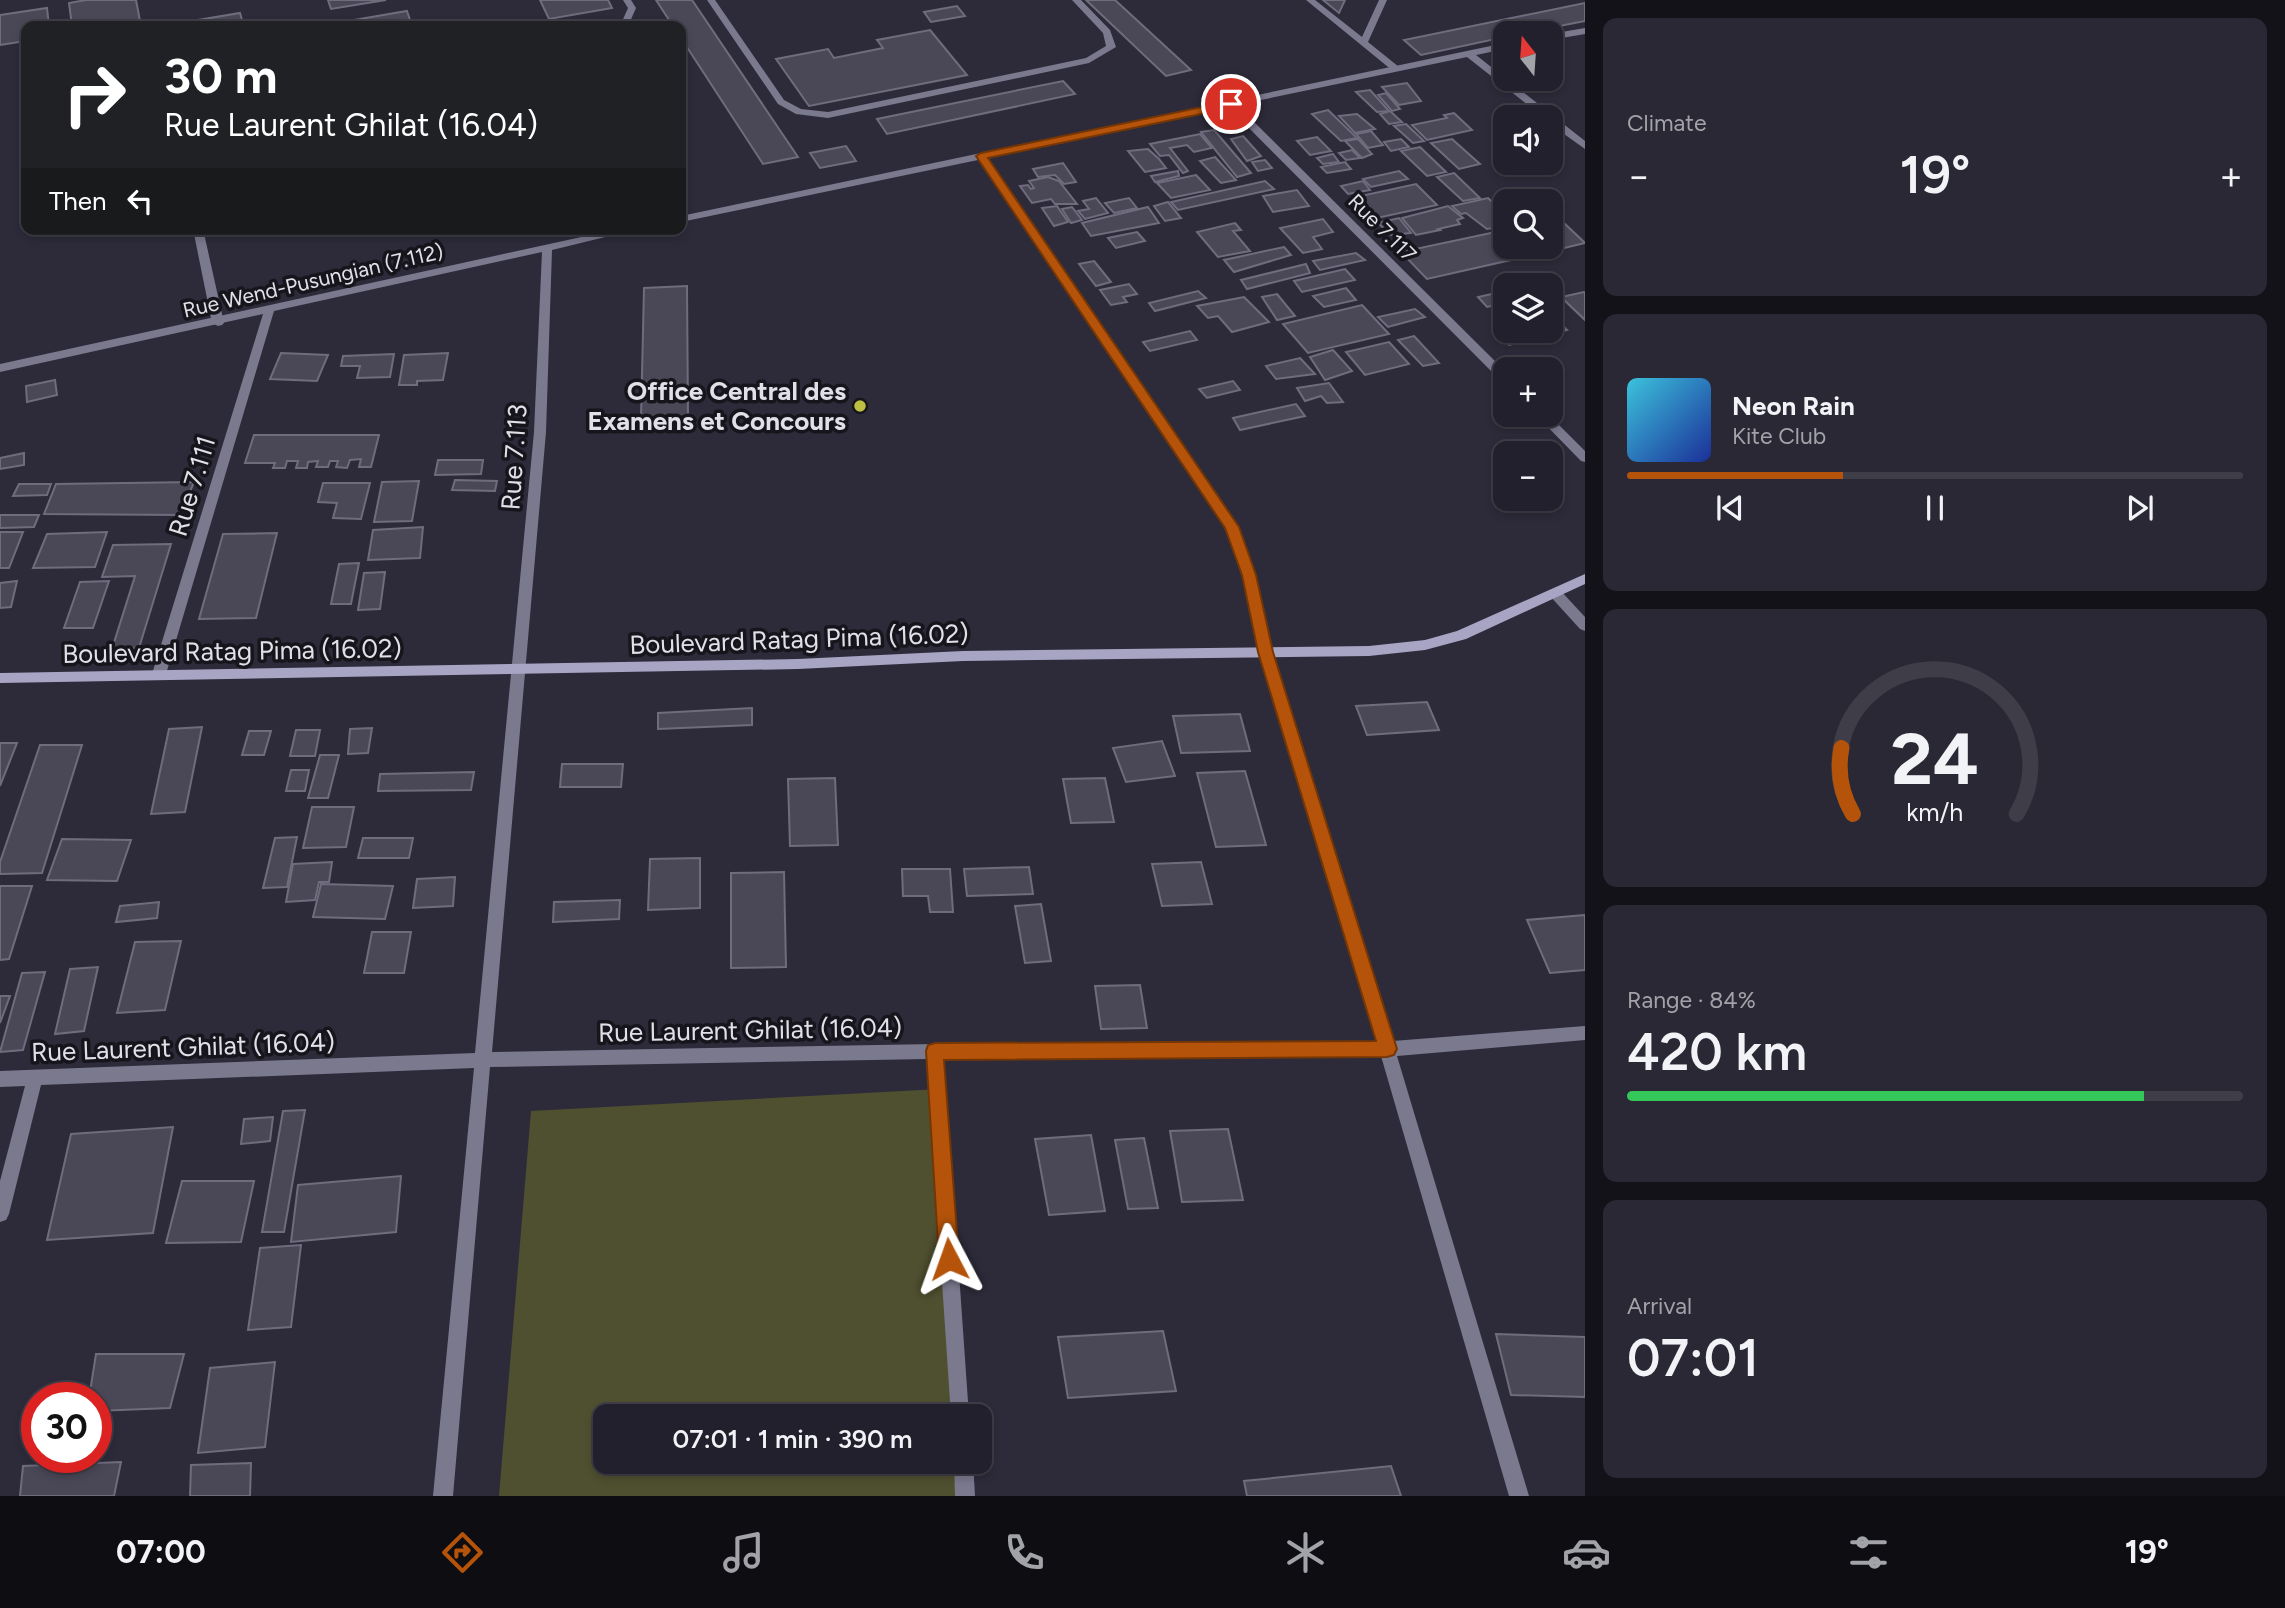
<!DOCTYPE html>
<meta charset="utf-8">
<style>
:root{--surface:#22202c;--page:#2a2834;--text:#f1f3f6;--muted:#a2a3a9;--line:#3f3e48;--accent:#b45309}
body{margin:0;font-family:Figtree,sans-serif;background:var(--page);color:var(--text);height:100vh;display:flex;flex-direction:column;font-size:26px;white-space:nowrap}
*{box-sizing:border-box;margin:0}
p{font-size:23px;color:var(--muted)}
.icon{flex:none;width:38px;height:38px;fill:none;stroke:currentColor;stroke-width:2;stroke-linecap:round;stroke-linejoin:round}
.map{position:relative;flex:1;overflow:hidden}
.details{display:flex;flex-direction:column;gap:18px;padding:18px;background:#131218;width:700px}
.details>*{flex:none}
.guide{position:absolute;left:21px;top:21px;width:665px;height:214px;border-radius:14px;box-shadow:0 4px 10px #0003,0 0 0 2px var(--line);background:#202124;color:#fff;overflow:hidden}
.needle{width:46px;rotate:343deg}
.controls{position:absolute;left:1493px;top:21px;display:grid;gap:14px}
.controls a{display:grid;place-items:center;width:70px;height:70px;border-radius:14px;background:var(--surface);box-shadow:0 4px 10px #0003,0 0 0 2px var(--line);font-size:35px}
.speed{position:absolute;left:21px;top:1382px;display:flex;gap:14px;font-size:35px;font-weight:700;text-align:center}
.speed>*{display:grid;place-content:center;width:91px;height:91px;border-radius:50%;background:var(--surface);box-shadow:0 4px 10px #0003,0 0 0 2px var(--line);line-height:1}
.speed .limit{border:10px solid #d22;background:#fff;color:#111}
.pin{position:absolute;display:grid;place-items:center;width:60px;height:60px;color:#fff;margin:-30px;border:4px solid #fff;border-radius:50%;box-shadow:0 2px 7px #0007}
.me{position:absolute;width:77px;margin:-38px;rotate:356deg;stroke-linejoin:round;filter:drop-shadow(0 0 5px #0008)}
.turn{display:flex;align-items:center;gap:24px;height:147px;padding:0 28px;font-size:32px}
.turn .icon{width:91px;height:91px;stroke-width:2.5}
.turn b{display:block;font-size:49px;line-height:60px}
.then{display:flex;align-items:center;height:66px;padding:0 28px;background:#0003;gap:14px;font-size:26px}
.big{font-size:52px;font-weight:600;line-height:1.1}
.details .tile{flex:1;display:flex;flex-direction:column;justify-content:center;gap:10px;min-width:0;padding:0 24px;border-radius:14px;background:var(--page)}
.details .dial{align-items:center;gap:0}
.dial svg{height:182px;overflow:visible;fill:none;stroke:var(--line);stroke-width:7;stroke-linecap:round;text-anchor:middle}
.dial text{fill:var(--text);stroke:none}
.song{display:flex;align-items:center;gap:21px}
.cover{width:84px;height:84px;border-radius:10px;background:linear-gradient(135deg,hsl(190 70% 55%),hsl(230 70% 35%))}
.played{height:7px;border-radius:4px;background:linear-gradient(90deg,var(--accent) 35%,var(--line) 35%)}
.keys{display:flex;justify-content:space-around;direction:ltr}
.heat{display:flex;justify-content:space-between;align-items:center;font-size:38px;direction:ltr}
.charge{height:10px;border-radius:5px;background:linear-gradient(90deg,#34c759 84%,var(--line) 0)}
.trip{position:absolute;left:593px;top:1404px;width:399px;height:70px;border-radius:14px;background:var(--surface);box-shadow:0 4px 10px #0003,0 0 0 2px var(--line);font-weight:600;line-height:70px;text-align:center}
.tab-bar{display:flex;height:112px;justify-content:space-around;align-items:center;background:#0e0d12;color:var(--muted)}
.tab-bar .icon{width:49px;height:49px}
.tab-bar .on{color:var(--accent)}
.tab-bar b{font-size:32px;color:var(--text)}
main{display:flex;flex:1;min-height:0}
.map>svg:first-child{display:block}
.green{fill:#4f5030}
.building{fill:#4a4857;stroke:#6e6c7d;stroke-width:2}
.lines{fill:none;stroke-linecap:round;stroke-linejoin:round}
.lane{fill:#7b798e;fill-rule:evenodd}
.street{fill:#7b798e;fill-rule:evenodd}
.secondary{fill:#a8a4c4;fill-rule:evenodd}
.route{fill:#b45309;stroke:#753606;stroke-width:2}
.poi-dot{fill:#bebf42;stroke:#16151b;stroke-width:2.5}
.labels{text-anchor:middle;stroke-width:7;stroke-linejoin:round;paint-order:stroke}
.far-street-label{font-size:21px;fill:#e1e0e9;stroke:#16151b}
.poi-label{font-size:26px;font-weight:bold;fill:#e1e0e9;stroke:#16151b;text-anchor:end}
.street-label{font-size:26px;fill:#e1e0e9;stroke:#16151b}
</style>
<main>
<div class="map">
<svg width="1585" height="1496" viewBox="0 0 1585 1496">
<rect width="100%" height="100%" fill="#2d2b3a"/>
<polygon class="green" points="940,1089 966,1416 606,1416 606,1461 970,1461 972,1496 499,1496 531,1111"/>
<g class="building">
<polygon points="86,0 136,0 140,21 106,26 72,26 69,3"/>
<polygon points="328,0 386,0 331,9"/>
<polygon points="540,0 608,0 612,8 549,19"/>
<polygon points="656,0 692,0 798,157 763,164 681,38 681,26 673,26"/>
<polygon points="1086,0 1115,0 1191,70 1166,76"/>
<polygon points="1323,0 1345,0 1339,13"/>
<polygon points="1585,3 1585,21 1524,33 1505,33 1505,37 1421,55 1404,40"/>
<polygon points="957,6 965,16 931,22 924,12"/>
<polygon points="47,8 49,26 26,26 26,41 0,45 0,15"/>
<polygon points="407,11 412,26 343,26 342,22"/>
<polygon points="240,13 242,20 202,26 168,25"/>
<polygon points="930,30 967,75 809,106 776,59 828,49 834,58 883,48 877,40"/>
<polygon points="1063,81 1075,94 887,134 877,119"/>
<polygon points="1407,83 1421,101 1399,105 1382,87"/>
<polygon points="1370,90 1389,111 1377,112 1356,92"/>
<polygon points="1386,93 1400,109 1392,111 1378,95"/>
<polygon points="1328,110 1357,138 1341,141 1312,114"/>
<polygon points="1390,111 1402,122 1389,124 1380,114"/>
<polygon points="1454,113 1472,130 1427,140 1412,125 1447,118 1444,115"/>
<polygon points="1357,114 1375,129 1355,133 1339,116"/>
<polygon points="1406,124 1424,141 1413,143 1394,126"/>
<polygon points="1214,130 1251,173 1237,177 1201,132"/>
<polygon points="1371,131 1383,145 1368,148 1356,134"/>
<polygon points="1200,134 1212,148 1194,152 1187,145 1170,148 1188,171 1183,173 1169,155 1160,156 1150,144"/>
<polygon points="1243,136 1261,156 1247,161 1231,139"/>
<polygon points="1317,137 1331,151 1310,155 1297,141"/>
<polygon points="1358,139 1372,154 1362,158 1345,141"/>
<polygon points="1401,139 1409,147 1391,151 1384,142"/>
<polygon points="1452,139 1480,164 1459,169 1431,143"/>
<polygon points="846,146 856,161 820,168 810,153"/>
<polygon points="1420,147 1446,172 1427,176 1401,151"/>
<polygon points="1148,149 1159,159 1166,168 1145,172 1128,151"/>
<polygon points="1352,150 1360,158 1346,160 1339,153"/>
<polygon points="1333,154 1339,162 1323,164 1317,158"/>
<polygon points="1215,157 1236,180 1221,183 1200,161"/>
<polygon points="1265,160 1272,168 1258,171 1252,162"/>
<polygon points="1345,162 1351,169 1327,173 1321,167"/>
<polygon points="1063,163 1076,182 1064,184 1055,175 1038,177 1033,169"/>
<polygon points="1178,171 1179,176 1155,182 1151,176"/>
<polygon points="1399,171 1408,179 1371,187 1363,179"/>
<polygon points="1454,173 1480,198 1463,201 1437,177"/>
<polygon points="1196,175 1210,190 1171,198 1157,183"/>
<polygon points="1048,177 1059,181 1077,204 1055,204 1051,199 1032,203 1020,186 1028,185 1031,189 1034,188 1029,181"/>
<polygon points="1265,181 1274,189 1178,210 1171,202"/>
<polygon points="1363,181 1370,190 1348,194 1341,186"/>
<polygon points="1416,184 1437,205 1377,218 1356,197"/>
<polygon points="1297,190 1309,206 1273,212 1263,196"/>
<polygon points="1096,198 1108,213 1085,219 1078,211 1089,209 1083,201"/>
<polygon points="1129,198 1137,208 1114,213 1105,203"/>
<polygon points="1488,198 1505,214 1505,226 1487,229 1466,213 1461,214 1452,206"/>
<polygon points="1168,202 1181,218 1165,221 1154,206"/>
<polygon points="1057,206 1068,222 1054,226 1042,208"/>
<polygon points="1448,206 1463,218 1457,220 1460,224 1438,229 1440,230 1416,235 1402,218"/>
<polygon points="1072,207 1082,220 1071,223 1062,209"/>
<polygon points="1148,207 1159,223 1091,236 1082,223"/>
<polygon points="1399,218 1411,233 1391,235 1378,223"/>
<polygon points="1323,219 1333,232 1313,237 1322,249 1303,253 1280,228"/>
<polygon points="1563,222 1585,243 1548,252 1542,247 1550,247 1550,225"/>
<polygon points="1235,223 1241,230 1233,231 1250,251 1218,257 1197,232"/>
<polygon points="1505,230 1505,247 1535,247 1542,253 1427,279 1401,252"/>
<polygon points="1137,232 1145,241 1116,248 1108,238"/>
<polygon points="1284,247 1291,255 1234,272 1224,260"/>
<polygon points="1356,253 1365,260 1320,270 1313,261"/>
<polygon points="1094,261 1111,282 1096,286 1079,264"/>
<polygon points="1306,264 1310,273 1247,289 1241,280"/>
<polygon points="1345,269 1355,280 1302,292 1294,281"/>
<polygon points="1129,284 1137,294 1123,297 1127,302 1111,305 1100,290"/>
<polygon points="687,286 688,417 641,418 644,288"/>
<polygon points="1346,288 1356,300 1324,307 1313,296"/>
<polygon points="1198,291 1206,298 1155,311 1149,303"/>
<polygon points="1505,291 1505,303 1487,307 1478,297"/>
<polygon points="1584,292 1585,293 1585,320 1561,297"/>
<polygon points="1277,294 1295,316 1277,320 1262,297"/>
<polygon points="1244,297 1269,322 1232,332 1218,316 1208,318 1197,306"/>
<polygon points="1362,305 1389,334 1308,353 1283,324"/>
<polygon points="1415,309 1425,317 1388,327 1378,317"/>
<polygon points="1559,322 1567,330 1509,345 1500,336 1524,331 1550,331 1550,324"/>
<polygon points="1190,331 1197,340 1150,351 1143,342"/>
<polygon points="1414,336 1439,363 1423,366 1398,340"/>
<polygon points="1389,342 1409,364 1365,375 1346,352"/>
<polygon points="1333,350 1352,371 1325,380 1310,357"/>
<polygon points="281,353 328,355 317,381 270,379"/>
<polygon points="448,353 443,380 417,381 417,385 399,385 404,355"/>
<polygon points="394,354 390,377 357,378 360,366 341,366 343,356"/>
<polygon points="1300,358 1315,374 1276,379 1266,366"/>
<polygon points="55,380 57,395 27,402 26,386"/>
<polygon points="1233,381 1240,390 1207,398 1199,389"/>
<polygon points="1329,383 1343,402 1327,403 1321,396 1305,401 1297,388"/>
<polygon points="1296,404 1305,416 1240,430 1233,418"/>
<polygon points="254,435 379,435 371,467 359,467 361,459 350,460 347,468 336,467 338,461 330,461 328,467 316,467 318,461 308,462 307,468 296,468 298,461 287,461 285,468 273,468 275,463 245,463"/>
<polygon points="24,453 24,465 0,469 0,458"/>
<polygon points="438,460 483,460 481,474 435,475"/>
<polygon points="455,480 497,481 495,491 452,490"/>
<polygon points="419,481 412,521 374,522 382,482"/>
<polygon points="194,482 180,515 44,514 56,484"/>
<polygon points="323,483 370,483 361,519 333,518 337,503 318,502"/>
<polygon points="19,484 51,484 47,495 13,496"/>
<polygon points="0,515 39,515 34,527 0,528"/>
<polygon points="423,527 420,558 368,560 373,530"/>
<polygon points="0,532 23,532 9,568 0,568"/>
<polygon points="107,532 95,567 33,568 47,534"/>
<polygon points="277,533 256,618 199,619 223,534"/>
<polygon points="171,544 139,648 112,649 135,576 102,577 113,545"/>
<polygon points="359,563 351,604 331,604 339,564"/>
<polygon points="385,572 380,609 358,610 364,573"/>
<polygon points="17,581 11,607 0,608 0,583"/>
<polygon points="109,581 93,628 64,628 80,582"/>
<polygon points="1427,702 1439,730 1367,735 1356,706"/>
<polygon points="752,708 752,725 658,729 658,713"/>
<polygon points="1240,714 1250,751 1181,753 1173,716"/>
<polygon points="202,727 185,812 151,814 169,729"/>
<polygon points="372,728 368,753 348,754 350,729"/>
<polygon points="296,730 320,730 315,756 290,756"/>
<polygon points="249,731 271,731 264,755 242,755"/>
<polygon points="1162,741 1175,776 1126,782 1113,748"/>
<polygon points="0,743 17,743 0,786"/>
<polygon points="40,745 82,745 42,873 0,874 0,862"/>
<polygon points="320,755 339,755 328,798 308,798"/>
<polygon points="562,764 623,764 621,787 560,787"/>
<polygon points="291,770 309,770 305,791 286,791"/>
<polygon points="1245,771 1266,845 1216,847 1197,773"/>
<polygon points="474,772 471,790 378,791 380,774"/>
<polygon points="835,778 838,845 790,846 788,779"/>
<polygon points="1105,778 1114,822 1071,823 1063,779"/>
<polygon points="312,807 354,807 346,847 303,848"/>
<polygon points="297,837 287,887 263,888 275,838"/>
<polygon points="363,838 413,838 409,858 358,858"/>
<polygon points="62,839 131,840 117,881 47,880"/>
<polygon points="700,858 700,908 648,910 650,859"/>
<polygon points="332,862 329,882 319,882 315,900 286,902 293,864"/>
<polygon points="1201,862 1212,904 1162,906 1152,864"/>
<polygon points="1029,867 1033,894 967,896 964,869"/>
<polygon points="902,869 950,869 953,912 930,912 928,896 903,896"/>
<polygon points="784,872 786,967 731,968 731,873"/>
<polygon points="455,877 453,906 413,908 417,879"/>
<polygon points="321,884 393,886 385,919 313,917"/>
<polygon points="0,886 32,886 9,959 0,960"/>
<polygon points="620,900 619,919 553,922 554,902"/>
<polygon points="159,902 157,918 116,922 120,906"/>
<polygon points="1041,904 1051,961 1025,963 1015,906"/>
<polygon points="1585,915 1585,970 1550,973 1527,920"/>
<polygon points="372,932 411,932 404,973 364,973"/>
<polygon points="181,941 165,1010 117,1013 135,942"/>
<polygon points="98,967 84,1031 55,1034 70,969"/>
<polygon points="45,972 23,1050 0,1052 22,973"/>
<polygon points="1140,985 1147,1028 1101,1029 1095,986"/>
<polygon points="0,996 10,996 0,1023"/>
<polygon points="305,1110 284,1232 262,1232 283,1111"/>
<polygon points="273,1117 270,1141 241,1144 244,1119"/>
<polygon points="173,1127 153,1233 47,1240 71,1134"/>
<polygon points="1228,1129 1243,1200 1182,1202 1170,1131"/>
<polygon points="1091,1135 1105,1211 1049,1215 1035,1139"/>
<polygon points="1144,1138 1158,1208 1128,1209 1115,1140"/>
<polygon points="401,1176 396,1232 291,1242 298,1185"/>
<polygon points="182,1181 254,1181 241,1242 166,1243"/>
<polygon points="301,1245 291,1327 248,1330 260,1248"/>
<polygon points="1163,1331 1176,1391 1068,1398 1058,1337"/>
<polygon points="1496,1334 1585,1337 1585,1397 1511,1395"/>
<polygon points="96,1354 184,1354 170,1408 96,1411 96,1398 89,1398"/>
<polygon points="275,1362 265,1447 198,1453 210,1368"/>
<polygon points="121,1462 114,1496 20,1496 23,1466"/>
<polygon points="251,1463 250,1496 190,1496 191,1465"/>
<polygon points="1391,1466 1401,1496 1247,1496 1244,1481"/>
</g>
<g class="lines">
<g class="lane">
<polygon points="623,0 631,0 636,8 628,26 620,26 628,8"/>
<polygon points="707,0 715,0 784,100 801,109 828,112 1086,58 1106,46 1103,33 1072,0 1081,0 1110,30 1116,47 1089,63 828,118 796,114 778,104"/>
<polygon points="1306,0 1315,0 1362,37 1379,0 1387,0 1368,42 1399,67 1399,71 1393,71"/>
<polygon points="193,229 203,229 224,323 222,325 218,326 212,323"/>
</g>
<g class="street">
<polygon points="1585,28 1585,34 1550,40 1550,34"/>
<polygon points="1505,43 1505,49 1476,55 1585,141 1585,149 1550,124 1550,117 1543,117 1467,57 1237,105 1505,371 1505,382 1501,381 1228,107 987,158 1238,527 1255,575 1273,652 1393,1041 1585,1026 1585,1040 1397,1056 1529,1496 1509,1496 1381,1056 944,1058 969,1416 951,1416 927,1059 490,1067 453,1496 433,1496 474,1068 41,1085 9,1214 6,1220 0,1222 0,1181 25,1086 0,1087 0,1071 475,1053 534,432 542,252 274,311 166,674 159,679 152,674 263,314 0,372 0,364 618,229 638,229 552,250 546,432 492,1052 935,1044 1377,1042 1259,652 1243,575 1226,528 978,160 681,222 681,216"/>
<polygon points="1536,415 1549,415 1585,451 1585,462 1581,461"/>
<polygon points="1555,588 1560,590 1585,617 1585,631 1580,629 1550,596 1549,593"/>
<polygon points="954,1461 973,1461 975,1496 955,1496"/>
</g>
<polygon class="secondary" points="1585,574 1585,584 1466,639 1425,650 1369,656 963,661 798,669 0,683 0,673 798,659 963,651 1369,646 1425,640 1457,631"/>
</g>
<polygon class="route" points="1231,101 1237,104 1235,107 988,158 1239,527 1256,575 1273,652 1397,1049 1394,1055 1387,1057 944,1060 959,1259 956,1267 949,1269 942,1267 939,1259 926,1051 928,1045 935,1043 1376,1041 1258,652 1242,575 1225,528 976,156 981,153"/>
<circle class="poi-dot" cx="860" cy="406" r="7"/>
<g class="labels">
<g class="far-street-label">
<text transform="translate(1382 228) rotate(45)" y="7">Rue 7.117</text>
<text transform="translate(313 281) rotate(-13)" y="7">Rue Wend-Pusungian (7.112)</text>
</g>
<g class="poi-label">
<text x="846" y="400">Office Central des<tspan x="846" dy="30">Examens et Concours</tspan></text>
</g>
<g class="street-label">
<text transform="translate(514 457) rotate(-86)" y="9">Rue 7.113</text>
<text transform="translate(192 486) rotate(-73)" y="9">Rue 7.111</text>
<text transform="translate(799 639) rotate(-2)" y="9">Boulevard Ratag Pima (16.02)</text>
<text transform="translate(232 651) rotate(-1)" y="9">Boulevard Ratag Pima (16.02)</text>
<text transform="translate(750 1030) rotate(-1)" y="9">Rue Laurent Ghilat (16.04)</text>
<text transform="translate(183 1047) rotate(-2)" y="9">Rue Laurent Ghilat (16.04)</text>
</g>
</g>
</svg>
<div class="controls">
<a><svg class="needle" viewBox="-14 -14 28 28"><path d="M0-13l5 13h-10z" fill="#e53935"/><path d="M0 13l5-13h-10z" fill="#a2a3a9"/></svg></a>
<a><svg class="icon" aria-label="sound" viewBox="0 0 24 24"><path d="M4 9h4l5-4v14l-5-4H4zM17 9q2 3 0 6"/></svg></a>
<a><svg class="icon" aria-label="search" viewBox="0 0 24 24"><circle cx="10" cy="10" r="6"/><path d="M15 15l6 6"/></svg></a>
<a><svg class="icon" aria-label="layers" viewBox="0 0 24 24"><path d="M12 4l9 5-9 5-9-5zM3 14l9 5 9-5"/></svg></a>
<a>+</a>
<a>−</a>
</div>
<div class="speed"><div class="limit">30</div></div>
<div class="pin" style="left:1231px;top:104px;background:#d93025"><svg class="icon" aria-label="arrive" viewBox="0 0 24 24"><path d="M6 21V4h12l-3 4 3 4H6"/></svg></div>
<svg class="me" style="left:949px;top:1259px" viewBox="-20 -20 40 40"><path d="M0-17L14 15 0 8-14 15z" fill="#b45309" stroke="#fff" stroke-width="4"/></svg>
<div class="trip">07:01 · 1 min · 390 m</div>
<div class="guide">
<div class="turn"><svg class="icon" aria-label="right" viewBox="0 0 24 24"><path d="M7 20v-9h11M14 6l5 5-5 5"/></svg><div><b>30 m</b>Rue Laurent Ghilat (16.04)</div></div>
<div class="then">Then<svg class="icon" aria-label="left" viewBox="0 0 24 24"><path d="M17 20v-9H6M10 6l-5 5 5 5"/></svg></div>
</div>
</div>
<section class="details">
<div class="tile"><p>Climate</p>
<div class="heat"><a>−</a><b class="big">19°</b><a>+</a></div>
</div>
<div class="tile">
<div class="song"><i class="cover"></i><div><b>Neon Rain</b><p>Kite Club</p></div></div>
<div class="played"></div>
<div class="keys"><svg class="icon" aria-label="previous" viewBox="0 0 24 24"><path d="M18 5L8 12l10 7zM5 5v14"/></svg><svg class="icon" aria-label="pause" viewBox="0 0 24 24"><path d="M8 5v14M16 5v14"/></svg><svg class="icon" aria-label="next" viewBox="0 0 24 24"><path d="M6 5l10 7-10 7zM19 5v14"/></svg></div>
</div>
<div class="tile dial"><svg viewBox="0 0 100 80">
<path d="M14 69A42 42 0 1 1 86 69"/>
<path d="M14 69A42 42 0 0 1 9 40" stroke="#b45309"/>
<text x="50" y="56" font-size="32" font-weight="700">24</text>
<text x="50" y="72" font-size="11">km/h</text>
</svg></div>
<div class="tile"><p>Range · 84%</p><b class="big">420 km</b><div class="charge"></div></div>
<div class="tile"><p>Arrival</p><b class="big">07:01</b></div>
</section>
</main>
<nav class="tab-bar">
<b>07:00</b>
<svg class="icon on" aria-label="directions" viewBox="0 0 24 24"><path d="M12 3l9 9-9 9-9-9zM9 14v-3h6M13 9l2 2-2 2"/></svg>
<svg class="icon" aria-label="music" viewBox="0 0 24 24"><path d="M9 18V5l10-2v13"/><circle cx="6" cy="18" r="3"/><circle cx="16" cy="16" r="3"/></svg>
<svg class="icon" aria-label="phone" viewBox="0 0 24 24"><path d="M5 4h4l2 5-3 2q2 4 5 5l2-3 5 2v4C11 20 4 13 5 4z"/></svg>
<svg class="icon" aria-label="climate" viewBox="0 0 24 24"><path d="M12 3v18M4 7l16 10M4 17L20 7"/></svg>
<svg class="icon" aria-label="car" viewBox="0 0 24 24"><path d="M5 17H2v-5l4-1 3-4h7l3 4 3 1v5h-3M9 17h6M6 11h13"/><circle cx="7" cy="17" r="2"/><circle cx="17" cy="17" r="2"/></svg>
<svg class="icon" aria-label="filters" viewBox="0 0 24 24"><path d="M4 7h16M4 17h16"/><circle cx="9" cy="7" r="2"/><circle cx="15" cy="17" r="2"/></svg>
<b>19°</b>
</nav>
